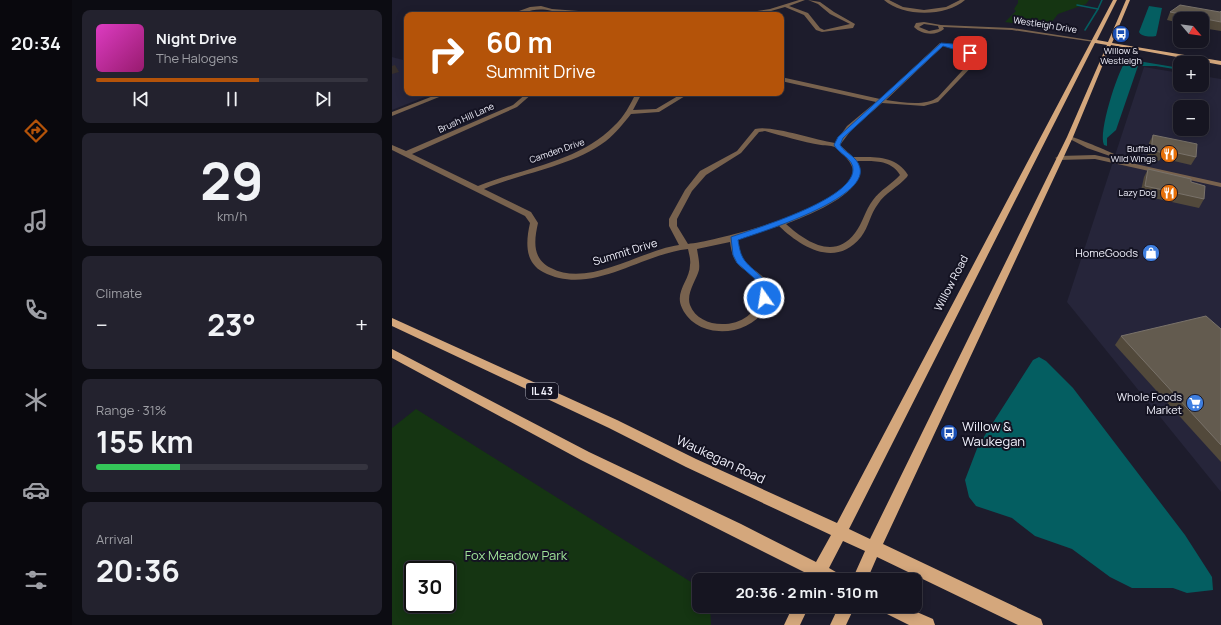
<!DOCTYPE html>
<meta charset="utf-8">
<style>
:root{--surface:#161521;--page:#23222e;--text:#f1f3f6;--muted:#9e9fa5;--line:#35343f;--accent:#b45309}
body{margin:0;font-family:Manrope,sans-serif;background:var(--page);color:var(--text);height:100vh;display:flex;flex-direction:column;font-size:15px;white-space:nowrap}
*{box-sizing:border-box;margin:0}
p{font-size:13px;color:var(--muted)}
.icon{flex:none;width:22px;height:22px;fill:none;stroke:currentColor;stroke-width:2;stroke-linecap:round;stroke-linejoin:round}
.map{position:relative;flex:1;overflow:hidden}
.drawer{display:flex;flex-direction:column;gap:10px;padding:10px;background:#0c0c12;width:320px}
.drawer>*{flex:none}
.top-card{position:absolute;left:12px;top:12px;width:380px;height:84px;border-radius:8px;box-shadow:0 2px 10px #0003,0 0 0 1px var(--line);background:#b45309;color:#fff;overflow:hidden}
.needle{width:26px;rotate:119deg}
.buttons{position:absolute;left:781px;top:12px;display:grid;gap:8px}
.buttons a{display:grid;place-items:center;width:36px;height:36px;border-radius:8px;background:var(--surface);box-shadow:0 2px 10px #0003,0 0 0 1px var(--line);font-size:20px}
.speed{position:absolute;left:12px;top:561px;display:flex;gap:8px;font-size:20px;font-weight:700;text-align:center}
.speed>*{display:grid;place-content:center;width:52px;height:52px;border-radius:50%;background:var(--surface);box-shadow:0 2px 10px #0003,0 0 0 1px var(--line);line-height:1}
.speed .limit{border:2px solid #111;border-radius:6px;background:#fff;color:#111}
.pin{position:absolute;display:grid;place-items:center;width:34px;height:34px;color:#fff;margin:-17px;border-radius:8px;box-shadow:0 2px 6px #0006}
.me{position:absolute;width:44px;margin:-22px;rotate:347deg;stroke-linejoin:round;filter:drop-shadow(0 0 3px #0008)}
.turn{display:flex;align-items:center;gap:14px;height:84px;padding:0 16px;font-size:18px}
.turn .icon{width:52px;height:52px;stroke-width:2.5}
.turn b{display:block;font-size:28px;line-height:34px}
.big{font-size:30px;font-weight:700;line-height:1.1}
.drawer .widget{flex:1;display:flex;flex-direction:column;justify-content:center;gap:6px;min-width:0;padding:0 14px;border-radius:8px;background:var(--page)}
.drawer .dial{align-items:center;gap:0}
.dial b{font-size:52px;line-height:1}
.song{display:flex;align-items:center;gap:12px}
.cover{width:48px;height:48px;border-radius:6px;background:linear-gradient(135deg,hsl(310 70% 55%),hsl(320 70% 35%))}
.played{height:4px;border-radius:2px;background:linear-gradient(90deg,var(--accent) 60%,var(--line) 60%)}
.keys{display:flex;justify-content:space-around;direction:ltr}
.heat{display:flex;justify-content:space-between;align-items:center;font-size:22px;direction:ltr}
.charge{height:6px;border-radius:3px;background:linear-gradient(90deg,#34c759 31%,var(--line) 0)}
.trip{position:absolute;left:300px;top:573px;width:230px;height:40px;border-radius:8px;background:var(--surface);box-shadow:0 2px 10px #0003,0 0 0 1px var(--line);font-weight:700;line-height:40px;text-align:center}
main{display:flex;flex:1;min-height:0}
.tabs{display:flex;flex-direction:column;width:72px;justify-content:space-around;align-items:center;background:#09080d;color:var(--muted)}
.tabs .icon{width:28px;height:28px}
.tabs .selected{color:var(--accent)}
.tabs b{font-size:18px;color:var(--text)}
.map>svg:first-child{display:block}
.built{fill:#26253a;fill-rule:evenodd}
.green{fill:#153512;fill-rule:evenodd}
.water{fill:#045e61}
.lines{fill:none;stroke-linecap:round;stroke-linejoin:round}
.stream{stroke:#045e61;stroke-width:1.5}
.minor{fill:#78624e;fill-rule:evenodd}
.major{fill:#d4a77c;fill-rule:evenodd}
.wall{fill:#52493b}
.shaded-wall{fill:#362f2c}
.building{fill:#635b4f;stroke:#79726a}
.route{fill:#1a73e8;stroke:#114b97}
.labels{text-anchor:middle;stroke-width:4;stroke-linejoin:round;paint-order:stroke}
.far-street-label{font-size:9px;fill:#f1f1fc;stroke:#141322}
.far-poi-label{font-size:9px;fill:#f1f1fc;stroke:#141322;text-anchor:end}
.shield{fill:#141322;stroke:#afaebb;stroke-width:1}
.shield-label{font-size:10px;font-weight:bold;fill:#f1f1fc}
.street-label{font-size:11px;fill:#f1f1fc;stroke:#141322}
.poi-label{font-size:11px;fill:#f1f1fc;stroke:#141322;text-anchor:end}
.near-poi-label{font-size:13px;fill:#f1f1fc;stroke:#141322;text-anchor:start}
.near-street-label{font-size:13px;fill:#f1f1fc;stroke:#141322}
.near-park-label{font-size:13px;fill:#9fe398;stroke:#141322}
</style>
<main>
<nav class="tabs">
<b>20:34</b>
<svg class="icon selected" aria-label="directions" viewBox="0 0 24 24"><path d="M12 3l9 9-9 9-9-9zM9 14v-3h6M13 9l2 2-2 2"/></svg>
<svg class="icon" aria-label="music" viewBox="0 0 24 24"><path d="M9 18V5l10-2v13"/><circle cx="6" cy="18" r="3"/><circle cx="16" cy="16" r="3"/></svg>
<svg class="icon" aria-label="phone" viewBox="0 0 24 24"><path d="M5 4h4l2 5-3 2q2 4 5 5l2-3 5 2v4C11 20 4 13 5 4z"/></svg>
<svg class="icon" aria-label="climate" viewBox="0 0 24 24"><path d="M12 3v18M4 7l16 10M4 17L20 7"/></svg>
<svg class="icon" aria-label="car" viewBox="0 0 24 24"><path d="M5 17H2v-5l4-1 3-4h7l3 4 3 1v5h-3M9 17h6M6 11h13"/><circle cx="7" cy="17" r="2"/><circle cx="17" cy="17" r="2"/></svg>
<svg class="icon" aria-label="filters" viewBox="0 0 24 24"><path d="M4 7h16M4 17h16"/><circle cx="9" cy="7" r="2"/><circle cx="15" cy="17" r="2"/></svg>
</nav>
<section class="drawer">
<div class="widget">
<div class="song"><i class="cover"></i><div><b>Night Drive</b><p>The Halogens</p></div></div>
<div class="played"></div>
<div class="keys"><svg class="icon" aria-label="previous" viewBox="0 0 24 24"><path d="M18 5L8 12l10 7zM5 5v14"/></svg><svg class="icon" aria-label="pause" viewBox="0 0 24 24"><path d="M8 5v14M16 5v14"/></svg><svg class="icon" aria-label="next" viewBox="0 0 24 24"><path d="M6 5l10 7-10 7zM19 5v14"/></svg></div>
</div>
<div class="widget dial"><b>29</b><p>km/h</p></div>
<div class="widget"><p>Climate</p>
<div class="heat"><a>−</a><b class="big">23°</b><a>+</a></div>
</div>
<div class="widget"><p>Range · 31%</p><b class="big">155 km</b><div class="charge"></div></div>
<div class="widget"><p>Arrival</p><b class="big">20:36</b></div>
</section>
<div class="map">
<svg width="829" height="625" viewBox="0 0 829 625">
<rect width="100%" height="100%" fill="#1d1c2c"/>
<g class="built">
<polygon points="0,57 15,61 15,93 43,93 0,110"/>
<path d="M752,67L788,73V85H810V76L829,79V492L675,302ZM788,107H810V129H788Z"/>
</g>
<g class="green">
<polygon points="626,0 697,0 694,4 666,14 655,28 613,22 624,11 622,9 626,3"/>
<path d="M24,409L307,587V606H318L319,625H0V428ZM21,570H55V604H21Z"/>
</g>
<g class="water">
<path d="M757,6L770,8L765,32L764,36C758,37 750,37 747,32Z"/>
<path d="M746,61L788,68V70L764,66H746L724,130L715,138V146L712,145C706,132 725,74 733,62Z"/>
<polygon points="647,357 654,361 681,388 793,535 820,577 821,590 795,593 781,588 740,588 718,577 680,549 643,536 620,518 584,506 577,497 573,480 586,446 641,360"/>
</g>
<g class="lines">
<g class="stream">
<polyline points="685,5 706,9 710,0"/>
<polyline points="693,30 706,9"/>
</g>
<g class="minor">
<polygon points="407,0 413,0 397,6 416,13 428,28 432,30 458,24 438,14 426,4 416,0 428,2 442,12 463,24 461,28 430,32 424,30 412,15 393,7 379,11 338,15 378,9"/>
<path d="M492,0H497L511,7L532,10L554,7L568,0H573C554,17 511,17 492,0Z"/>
<path d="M149,6L160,9L239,15L160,11C139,6 135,15 116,15L138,7Z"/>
<path d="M532,22L549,25L620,28L704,41L702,42L620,30L551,27L552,29C544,36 530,35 522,27L524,23ZM532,24L546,26L547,29L537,31L527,27Z"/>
<path d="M548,43L570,47L586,54L587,59L546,102L532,106L490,103L460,129L448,145L461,157C482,157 504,155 516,175L515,177C506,187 493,193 486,204C478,214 477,227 469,237C444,268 410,248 387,226L346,239C347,246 348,254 351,260C359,271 376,274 377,290C379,334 308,347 290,308C282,292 298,280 298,265C299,260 297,254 296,249C248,254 199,297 151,272C132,262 134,241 138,223L133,216L0,150V145L14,151L121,105L135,93H141L125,107L20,154L86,186C131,168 187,162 222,126C232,117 238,105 244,93H250L241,110L264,109L291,93H298L267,112L239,114C231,124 224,133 214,141C179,167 132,172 92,189L139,212L146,223C142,241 140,259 159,268C197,288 249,250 287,245L277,226V219L293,190L308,171L345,151L363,129C381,125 421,140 443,143L455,126L484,102L389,81V77L488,99ZM551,46L566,49L581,56V59L546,97C533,107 510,102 494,100ZM373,131C391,136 410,142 429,145C434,146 441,145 444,148C450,154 461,162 461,172C459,207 325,241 296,244L285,226V219L300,191L314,175L349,153L367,132ZM465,161C480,161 499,159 508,175C500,184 488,190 481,200C473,210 471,223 463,233C442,261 413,241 394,224C414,216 482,191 465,161ZM338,242C342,273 354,264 366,284C376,328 310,337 298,305C294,293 304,281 307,270C308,263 306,256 305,249Z"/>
<polygon points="49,93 57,93 0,116 0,112"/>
<path d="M676,136C678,135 719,152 722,154L718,156L695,148L676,138Z"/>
<polygon points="703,155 829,183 829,187 703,159 667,160 663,158 667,156"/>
</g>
<g class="major">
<path d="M721,0H725L705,40L716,42L734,0H738L720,43L829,61V65L719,45L681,137L491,544L649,619L651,625H626L485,557L475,580H460L473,551L451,541L437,568L449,575L451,580H416L418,575L189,460L0,358V349L197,452L349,524L424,562L439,535L294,467L217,428L0,326V318L225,420L304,459L445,523ZM703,43L715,45L675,137L478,539L457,529Z"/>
<polygon points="401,606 417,606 408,625 392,625"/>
<polygon points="447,606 463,606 454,625 438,625"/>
<polygon points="486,606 511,606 541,619 543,625 517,625 489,611"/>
</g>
</g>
<g class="wall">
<polygon points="829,11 829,31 810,28 810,19 788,19 788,23 775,20 778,12 828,12"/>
<polygon points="761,135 804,157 799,165 769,158 767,161 755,158 757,143"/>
<polygon points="756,169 799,182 812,199 807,208 748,195 752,177"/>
<polygon points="829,329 829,462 723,345 729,336"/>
</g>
<polygon class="shaded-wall" points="3,65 7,72 0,74 0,66"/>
<g class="building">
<polygon points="788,5 828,12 829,11 829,22 778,12"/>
<polygon points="761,135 805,144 804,157 772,150 772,153 759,150"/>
<polygon points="756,169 799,179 799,182 813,186 812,199 753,186"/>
<polygon points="814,316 829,329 829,445 729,336"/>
</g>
<path class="route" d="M549,43L561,44L581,53L578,54L551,46L451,138L448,145C454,154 465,156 468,168C476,199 369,232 346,240C347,246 348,253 351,258C359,272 384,280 375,300H369L368,287L362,278L345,263L341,255L339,237C364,228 460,200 461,170C462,159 447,154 442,145L446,137Z"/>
<defs>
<symbol id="bus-disc" viewBox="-11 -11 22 22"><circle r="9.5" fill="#1a4fb4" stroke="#141322"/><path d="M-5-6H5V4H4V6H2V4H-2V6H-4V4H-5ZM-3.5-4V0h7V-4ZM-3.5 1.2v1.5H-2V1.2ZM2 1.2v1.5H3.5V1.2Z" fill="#fff"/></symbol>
<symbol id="restaurant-disc" viewBox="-11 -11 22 22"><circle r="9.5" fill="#e8710a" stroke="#141322"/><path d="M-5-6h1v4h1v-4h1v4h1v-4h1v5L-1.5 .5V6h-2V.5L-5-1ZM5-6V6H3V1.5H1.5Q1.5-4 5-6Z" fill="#fff"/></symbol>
<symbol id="shop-disc" viewBox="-11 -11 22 22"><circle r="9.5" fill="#3f7fe0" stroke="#141322"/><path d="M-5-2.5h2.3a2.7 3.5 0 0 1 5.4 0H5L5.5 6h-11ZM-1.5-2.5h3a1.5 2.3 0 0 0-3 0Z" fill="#fff"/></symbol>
<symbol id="supermarket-disc" viewBox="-11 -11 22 22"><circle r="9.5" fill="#3f7fe0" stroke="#141322"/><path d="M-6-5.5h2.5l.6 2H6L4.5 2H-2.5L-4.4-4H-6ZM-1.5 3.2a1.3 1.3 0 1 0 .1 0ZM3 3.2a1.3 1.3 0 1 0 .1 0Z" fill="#fff"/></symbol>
</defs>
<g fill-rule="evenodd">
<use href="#bus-disc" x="719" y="24" width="20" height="20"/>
<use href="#restaurant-disc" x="767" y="144" width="20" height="20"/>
<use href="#restaurant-disc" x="767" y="183" width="20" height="20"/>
<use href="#shop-disc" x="749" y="243" width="20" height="20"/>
<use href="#supermarket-disc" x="793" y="393" width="20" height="20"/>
<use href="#bus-disc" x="547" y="423" width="20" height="20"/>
</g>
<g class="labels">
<g class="far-street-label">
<text transform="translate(653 25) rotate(9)" y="3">Westleigh Drive</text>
<text transform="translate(74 118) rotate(-24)" y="3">Brush Hill Lane</text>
<text transform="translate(165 151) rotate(-19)" y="3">Camden Drive</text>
</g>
<g class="far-poi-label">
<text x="729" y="54" text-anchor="middle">Willow &amp;<tspan x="729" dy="10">Westleigh</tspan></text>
<text x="764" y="152">Buffalo<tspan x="764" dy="10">Wild Wings</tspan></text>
<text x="764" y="196">Lazy Dog</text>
</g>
<rect class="shield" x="134" y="383" width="32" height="16" rx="3"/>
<g class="shield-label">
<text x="150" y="395">IL 43</text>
</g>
<g class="street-label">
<text transform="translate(233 252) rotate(-17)" y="4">Summit Drive</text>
<text transform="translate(559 283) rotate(-63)" y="4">Willow Road</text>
</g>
<g class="poi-label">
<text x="746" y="257">HomeGoods</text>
<text x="790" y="401">Whole Foods<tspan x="790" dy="13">Market</tspan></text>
</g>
<g class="near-poi-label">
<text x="570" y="431">Willow &amp;<tspan x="570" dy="15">Waukegan</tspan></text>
</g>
<g class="near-street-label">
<text transform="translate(329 459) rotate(25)" y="5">Waukegan Road</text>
</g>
<g class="near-park-label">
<text x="124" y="560">Fox Meadow Park</text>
</g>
</g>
</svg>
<div class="buttons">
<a><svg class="needle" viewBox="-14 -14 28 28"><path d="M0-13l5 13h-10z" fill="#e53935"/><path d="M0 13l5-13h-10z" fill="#9e9fa5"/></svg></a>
<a>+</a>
<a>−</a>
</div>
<div class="speed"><div class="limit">30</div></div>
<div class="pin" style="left:578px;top:53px;background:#d93025"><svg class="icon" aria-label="arrive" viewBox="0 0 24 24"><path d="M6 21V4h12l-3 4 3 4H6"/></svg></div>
<svg class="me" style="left:372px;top:298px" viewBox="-20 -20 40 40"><circle r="17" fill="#1a73e8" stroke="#fff" stroke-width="3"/><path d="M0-11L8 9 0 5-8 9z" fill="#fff"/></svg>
<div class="trip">20:36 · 2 min · 510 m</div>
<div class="top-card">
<div class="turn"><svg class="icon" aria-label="right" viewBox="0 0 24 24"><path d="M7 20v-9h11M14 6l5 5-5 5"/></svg><div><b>60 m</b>Summit Drive</div></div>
</div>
</div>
</main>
